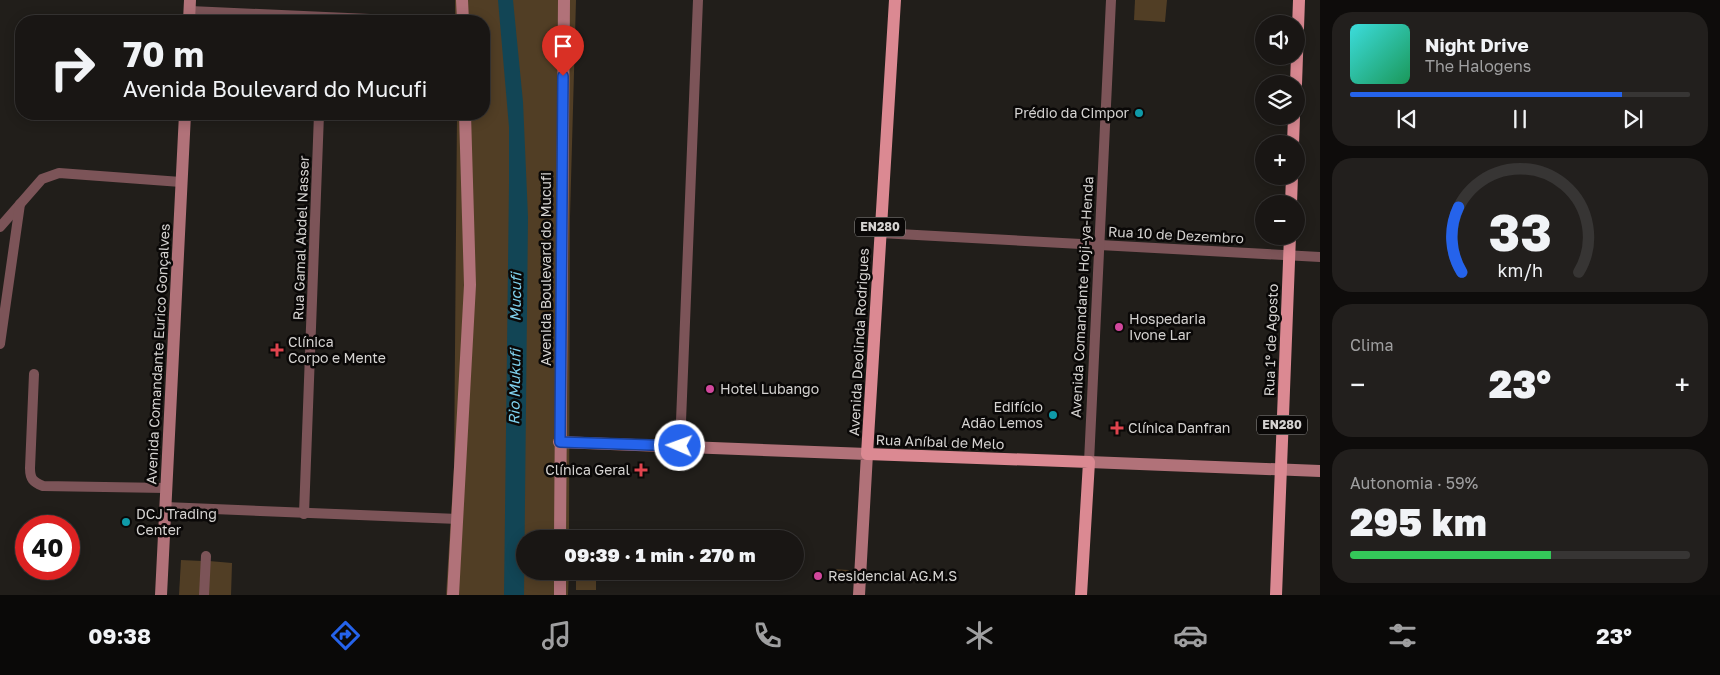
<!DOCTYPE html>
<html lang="pt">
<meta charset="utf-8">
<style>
:root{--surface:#191614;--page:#221f1d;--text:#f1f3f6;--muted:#9f9fa0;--line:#373534;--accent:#2563eb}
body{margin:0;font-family:"Golos Text",sans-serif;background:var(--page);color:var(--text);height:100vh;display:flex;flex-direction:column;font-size:19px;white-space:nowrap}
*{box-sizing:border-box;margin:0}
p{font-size:16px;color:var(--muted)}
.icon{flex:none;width:28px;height:28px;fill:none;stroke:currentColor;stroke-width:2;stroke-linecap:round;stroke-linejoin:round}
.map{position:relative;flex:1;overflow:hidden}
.details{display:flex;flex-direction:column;gap:12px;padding:12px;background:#0e0c0b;width:400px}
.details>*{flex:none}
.hud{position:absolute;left:15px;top:15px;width:475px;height:105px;border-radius:20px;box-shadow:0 2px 12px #0003,0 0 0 1px var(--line);background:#191614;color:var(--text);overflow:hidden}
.controls{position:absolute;left:1255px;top:15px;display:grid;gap:10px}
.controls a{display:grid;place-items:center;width:50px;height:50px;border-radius:50%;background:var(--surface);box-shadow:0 2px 12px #0003,0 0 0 1px var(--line);font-size:25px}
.speed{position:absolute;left:15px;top:515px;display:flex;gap:10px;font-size:25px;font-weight:700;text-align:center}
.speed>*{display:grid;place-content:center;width:65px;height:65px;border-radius:50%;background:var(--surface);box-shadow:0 2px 12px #0003,0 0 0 1px var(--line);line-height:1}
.speed .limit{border:8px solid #d22;background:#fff;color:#111}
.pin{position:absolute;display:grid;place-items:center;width:42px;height:42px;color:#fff;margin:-51px -21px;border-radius:50% 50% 50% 0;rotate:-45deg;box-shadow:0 0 5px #0007}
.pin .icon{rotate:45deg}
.me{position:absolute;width:55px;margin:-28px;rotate:272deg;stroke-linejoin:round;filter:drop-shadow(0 0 4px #0008)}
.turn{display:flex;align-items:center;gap:18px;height:105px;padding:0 25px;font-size:22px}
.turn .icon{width:65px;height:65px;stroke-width:2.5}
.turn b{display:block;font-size:35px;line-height:42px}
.big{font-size:38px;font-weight:800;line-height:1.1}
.details .widget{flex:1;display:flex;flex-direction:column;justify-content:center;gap:8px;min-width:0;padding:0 18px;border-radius:20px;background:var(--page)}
.details .dial{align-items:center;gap:0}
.dial svg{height:130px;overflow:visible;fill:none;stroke:var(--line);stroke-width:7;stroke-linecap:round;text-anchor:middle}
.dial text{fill:var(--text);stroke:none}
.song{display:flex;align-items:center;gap:15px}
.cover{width:60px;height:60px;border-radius:8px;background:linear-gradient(135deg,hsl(180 70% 55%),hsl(150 70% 35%))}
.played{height:5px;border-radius:2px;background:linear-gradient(90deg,var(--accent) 80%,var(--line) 80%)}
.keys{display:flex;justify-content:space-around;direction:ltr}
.heat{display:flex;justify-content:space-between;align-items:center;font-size:28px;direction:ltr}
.charge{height:8px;border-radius:4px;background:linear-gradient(90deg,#34c759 59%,var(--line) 0)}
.trip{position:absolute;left:516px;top:530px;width:288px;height:50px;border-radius:25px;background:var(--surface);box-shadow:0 2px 12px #0003,0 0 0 1px var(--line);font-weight:800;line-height:50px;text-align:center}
.tab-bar{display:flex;height:80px;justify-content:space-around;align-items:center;background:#0a0908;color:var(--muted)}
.tab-bar .icon{width:35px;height:35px}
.tab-bar .current{color:var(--accent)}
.tab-bar b{font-size:22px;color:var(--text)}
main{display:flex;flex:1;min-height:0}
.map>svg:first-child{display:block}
.green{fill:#513e25}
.water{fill:#124555}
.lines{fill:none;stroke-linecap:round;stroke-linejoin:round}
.street{stroke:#7c5458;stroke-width:10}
.secondary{stroke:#b17279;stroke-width:12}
.primary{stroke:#db8992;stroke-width:12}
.route-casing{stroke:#184099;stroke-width:12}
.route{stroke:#2563eb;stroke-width:9}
.culture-dot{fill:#0f9aa8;stroke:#0a0807;stroke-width:2}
.hotel-dot{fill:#d1479c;stroke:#0a0807;stroke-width:2}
.health-dot{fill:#e0444e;stroke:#0a0807;stroke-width:2}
.labels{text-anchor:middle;stroke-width:5;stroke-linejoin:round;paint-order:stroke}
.shield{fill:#0a0807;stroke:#989694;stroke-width:1}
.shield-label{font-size:12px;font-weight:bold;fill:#d5d3d1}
.poi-label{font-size:14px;fill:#d5d3d1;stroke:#0a0807;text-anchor:start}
.street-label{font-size:14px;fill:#d5d3d1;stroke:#0a0807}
.water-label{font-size:15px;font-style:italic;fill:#7fd0ec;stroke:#0a0807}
</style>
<main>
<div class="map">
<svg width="1320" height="595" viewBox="0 0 1320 595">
<rect width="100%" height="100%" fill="#211e1a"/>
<g class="green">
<polygon points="455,0 576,0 570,217 569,539 525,539 525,571 569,571 568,595 446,595 454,467 457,114 484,114 484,21 455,21"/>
<polygon points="1135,0 1167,0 1165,22 1134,20"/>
<polygon points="181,560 202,561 200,595 179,595"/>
<polygon points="209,561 232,563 231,595 207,595"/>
<polygon points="831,569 849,570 849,582 831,582"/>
<rect x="576" y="571" width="20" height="19"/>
</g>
<polygon class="water" points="498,0 513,0 523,102 528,217 524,595 504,595 509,184 509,127"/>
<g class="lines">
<g class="street">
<polyline points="190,11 414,21"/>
<polyline points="0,227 42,179 59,173 181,182"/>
<polyline points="880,233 1320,257"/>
<polyline points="0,344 20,204"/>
<path d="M34,374L30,468C30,479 33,482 43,486L166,488"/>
<polyline points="680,446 698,0"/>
<polyline points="1089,462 1111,0"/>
<polyline points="165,507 458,519"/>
<polyline points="304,514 319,114"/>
<polyline points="204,595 206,556"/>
</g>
<g class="secondary">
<polyline points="462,0 463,21"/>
<polyline points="189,21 190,0"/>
<polyline points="559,442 867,454 859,595"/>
<polyline points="1089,462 1320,471"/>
<polyline points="560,539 564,0"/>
<polyline points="560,571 560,595"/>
<polyline points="161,595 185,114"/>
<polyline points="453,595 470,285 465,114"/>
</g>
<g class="primary">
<polyline points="895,0 867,454 1089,462 1081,595"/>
<polyline points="1296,84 1299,0"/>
<polyline points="1293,144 1294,116"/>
<polyline points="1291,204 1292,176"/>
<polyline points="1276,595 1290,236"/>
</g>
</g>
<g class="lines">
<defs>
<polyline id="route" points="563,76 560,442 680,446"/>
</defs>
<use href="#route" class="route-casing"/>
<use href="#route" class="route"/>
</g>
<g class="culture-dot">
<circle cx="1139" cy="113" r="5"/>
<circle cx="1053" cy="415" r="5"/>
<circle cx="126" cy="522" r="5"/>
</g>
<g class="hotel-dot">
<circle cx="1119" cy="327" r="5"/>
<circle cx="710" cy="389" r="5"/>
<circle cx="818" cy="576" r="5"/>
</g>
<g class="health-dot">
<path d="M274.5 342.5h5v5h5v5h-5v5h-5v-5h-5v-5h5z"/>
<path d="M1114.5 420.5h5v5h5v5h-5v5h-5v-5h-5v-5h5z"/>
<path d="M638.5 462.5h5v5h5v5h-5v5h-5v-5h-5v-5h5z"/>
</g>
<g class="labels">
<g class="shield">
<rect x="855" y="217.5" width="50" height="19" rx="4"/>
<rect x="1257" y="415.5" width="50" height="19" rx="4"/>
</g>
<g class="shield-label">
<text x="880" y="231">EN280</text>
<text x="1282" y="429">EN280</text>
</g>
<g class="poi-label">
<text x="1129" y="118" text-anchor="end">Prédio da Cimpor</text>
<text x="1129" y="324">Hospedaria<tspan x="1129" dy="16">Ivone Lar</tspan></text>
<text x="288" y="347">Clínica<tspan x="288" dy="16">Corpo e Mente</tspan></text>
<text x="720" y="394">Hotel Lubango</text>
<text x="1043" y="412" text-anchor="end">Edifício<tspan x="1043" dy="16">Adão Lemos</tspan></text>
<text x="1128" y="433">Clínica Danfran</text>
<text x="630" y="475" text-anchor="end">Clínica Geral</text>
<text x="136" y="519">DCJ Trading<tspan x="136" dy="16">Center</tspan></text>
<text x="828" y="581">Residencial AG.M.S</text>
</g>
<g class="street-label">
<text transform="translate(1176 235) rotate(3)" y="5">Rua 10 de Dezembro</text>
<text transform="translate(301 238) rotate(-88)" y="5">Rua Gamal Abdel Nasser</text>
<text transform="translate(546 269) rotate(-90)" y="5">Avenida Boulevard do Mucufi</text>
<text transform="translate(1082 297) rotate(-87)" y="5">Avenida Comandante Hoji-ya-Henda</text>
<text transform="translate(1271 340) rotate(-88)" y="5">Rua 1º de Agosto</text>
<text transform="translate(859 342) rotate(-87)" y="5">Avenida Deolinda Rodrigues</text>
<text transform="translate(158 354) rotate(-87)" y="5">Avenida Comandante Eurico Gonçalves</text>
<text transform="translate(940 442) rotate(2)" y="5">Rua Aníbal de Melo</text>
</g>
<g class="water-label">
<text transform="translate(516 297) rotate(-89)" y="5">Mucufi</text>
<text transform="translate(515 387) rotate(-89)" y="5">Rio Mukufi</text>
</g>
</g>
</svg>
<div class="controls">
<a><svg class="icon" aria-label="sound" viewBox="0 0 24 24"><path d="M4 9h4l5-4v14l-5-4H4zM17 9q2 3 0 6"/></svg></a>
<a><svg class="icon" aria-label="layers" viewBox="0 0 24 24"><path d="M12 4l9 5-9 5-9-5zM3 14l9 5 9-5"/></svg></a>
<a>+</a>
<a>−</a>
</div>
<div class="speed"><div class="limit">40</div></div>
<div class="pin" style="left:563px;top:76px;background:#d93025"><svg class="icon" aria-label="arrive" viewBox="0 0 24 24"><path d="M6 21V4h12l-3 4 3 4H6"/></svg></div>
<svg class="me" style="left:680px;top:446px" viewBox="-20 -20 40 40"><circle r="17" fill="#2563eb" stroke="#fff" stroke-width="3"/><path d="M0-11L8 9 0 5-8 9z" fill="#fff"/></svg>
<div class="trip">09:39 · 1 min · 270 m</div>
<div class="hud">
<div class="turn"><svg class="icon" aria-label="right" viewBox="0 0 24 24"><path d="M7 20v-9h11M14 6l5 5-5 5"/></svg><div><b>70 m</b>Avenida Boulevard do Mucufi</div></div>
</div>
</div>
<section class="details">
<div class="widget">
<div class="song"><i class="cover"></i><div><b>Night Drive</b><p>The Halogens</p></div></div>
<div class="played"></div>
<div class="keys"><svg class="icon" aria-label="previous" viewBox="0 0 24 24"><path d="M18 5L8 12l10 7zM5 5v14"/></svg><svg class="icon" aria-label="pause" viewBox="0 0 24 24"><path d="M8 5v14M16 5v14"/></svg><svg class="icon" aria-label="next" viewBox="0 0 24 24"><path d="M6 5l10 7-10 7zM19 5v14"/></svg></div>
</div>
<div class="widget dial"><svg viewBox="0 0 100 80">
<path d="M14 69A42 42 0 1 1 86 69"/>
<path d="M14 69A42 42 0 0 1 12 29" stroke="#2563eb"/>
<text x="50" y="56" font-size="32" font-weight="700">33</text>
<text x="50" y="72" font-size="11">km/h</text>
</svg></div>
<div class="widget"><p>Clima</p>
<div class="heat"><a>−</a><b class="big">23°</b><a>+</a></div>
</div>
<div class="widget"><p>Autonomia · 59%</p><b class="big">295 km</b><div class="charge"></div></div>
</section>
</main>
<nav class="tab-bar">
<b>09:38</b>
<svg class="icon current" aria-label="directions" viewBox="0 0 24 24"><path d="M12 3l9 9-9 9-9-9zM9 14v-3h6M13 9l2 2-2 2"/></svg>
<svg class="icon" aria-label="music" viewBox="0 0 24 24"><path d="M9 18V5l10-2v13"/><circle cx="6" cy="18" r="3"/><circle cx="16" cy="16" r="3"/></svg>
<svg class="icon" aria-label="phone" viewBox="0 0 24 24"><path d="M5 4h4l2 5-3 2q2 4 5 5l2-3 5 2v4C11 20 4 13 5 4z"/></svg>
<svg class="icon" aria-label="climate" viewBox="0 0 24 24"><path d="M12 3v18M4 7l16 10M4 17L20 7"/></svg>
<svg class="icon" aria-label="car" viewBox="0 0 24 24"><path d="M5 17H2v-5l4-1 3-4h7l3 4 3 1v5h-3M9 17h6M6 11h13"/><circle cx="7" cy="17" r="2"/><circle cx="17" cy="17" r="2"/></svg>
<svg class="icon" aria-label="filters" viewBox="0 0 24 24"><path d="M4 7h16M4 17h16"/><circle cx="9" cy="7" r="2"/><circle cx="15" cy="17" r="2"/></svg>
<b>23°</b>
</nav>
